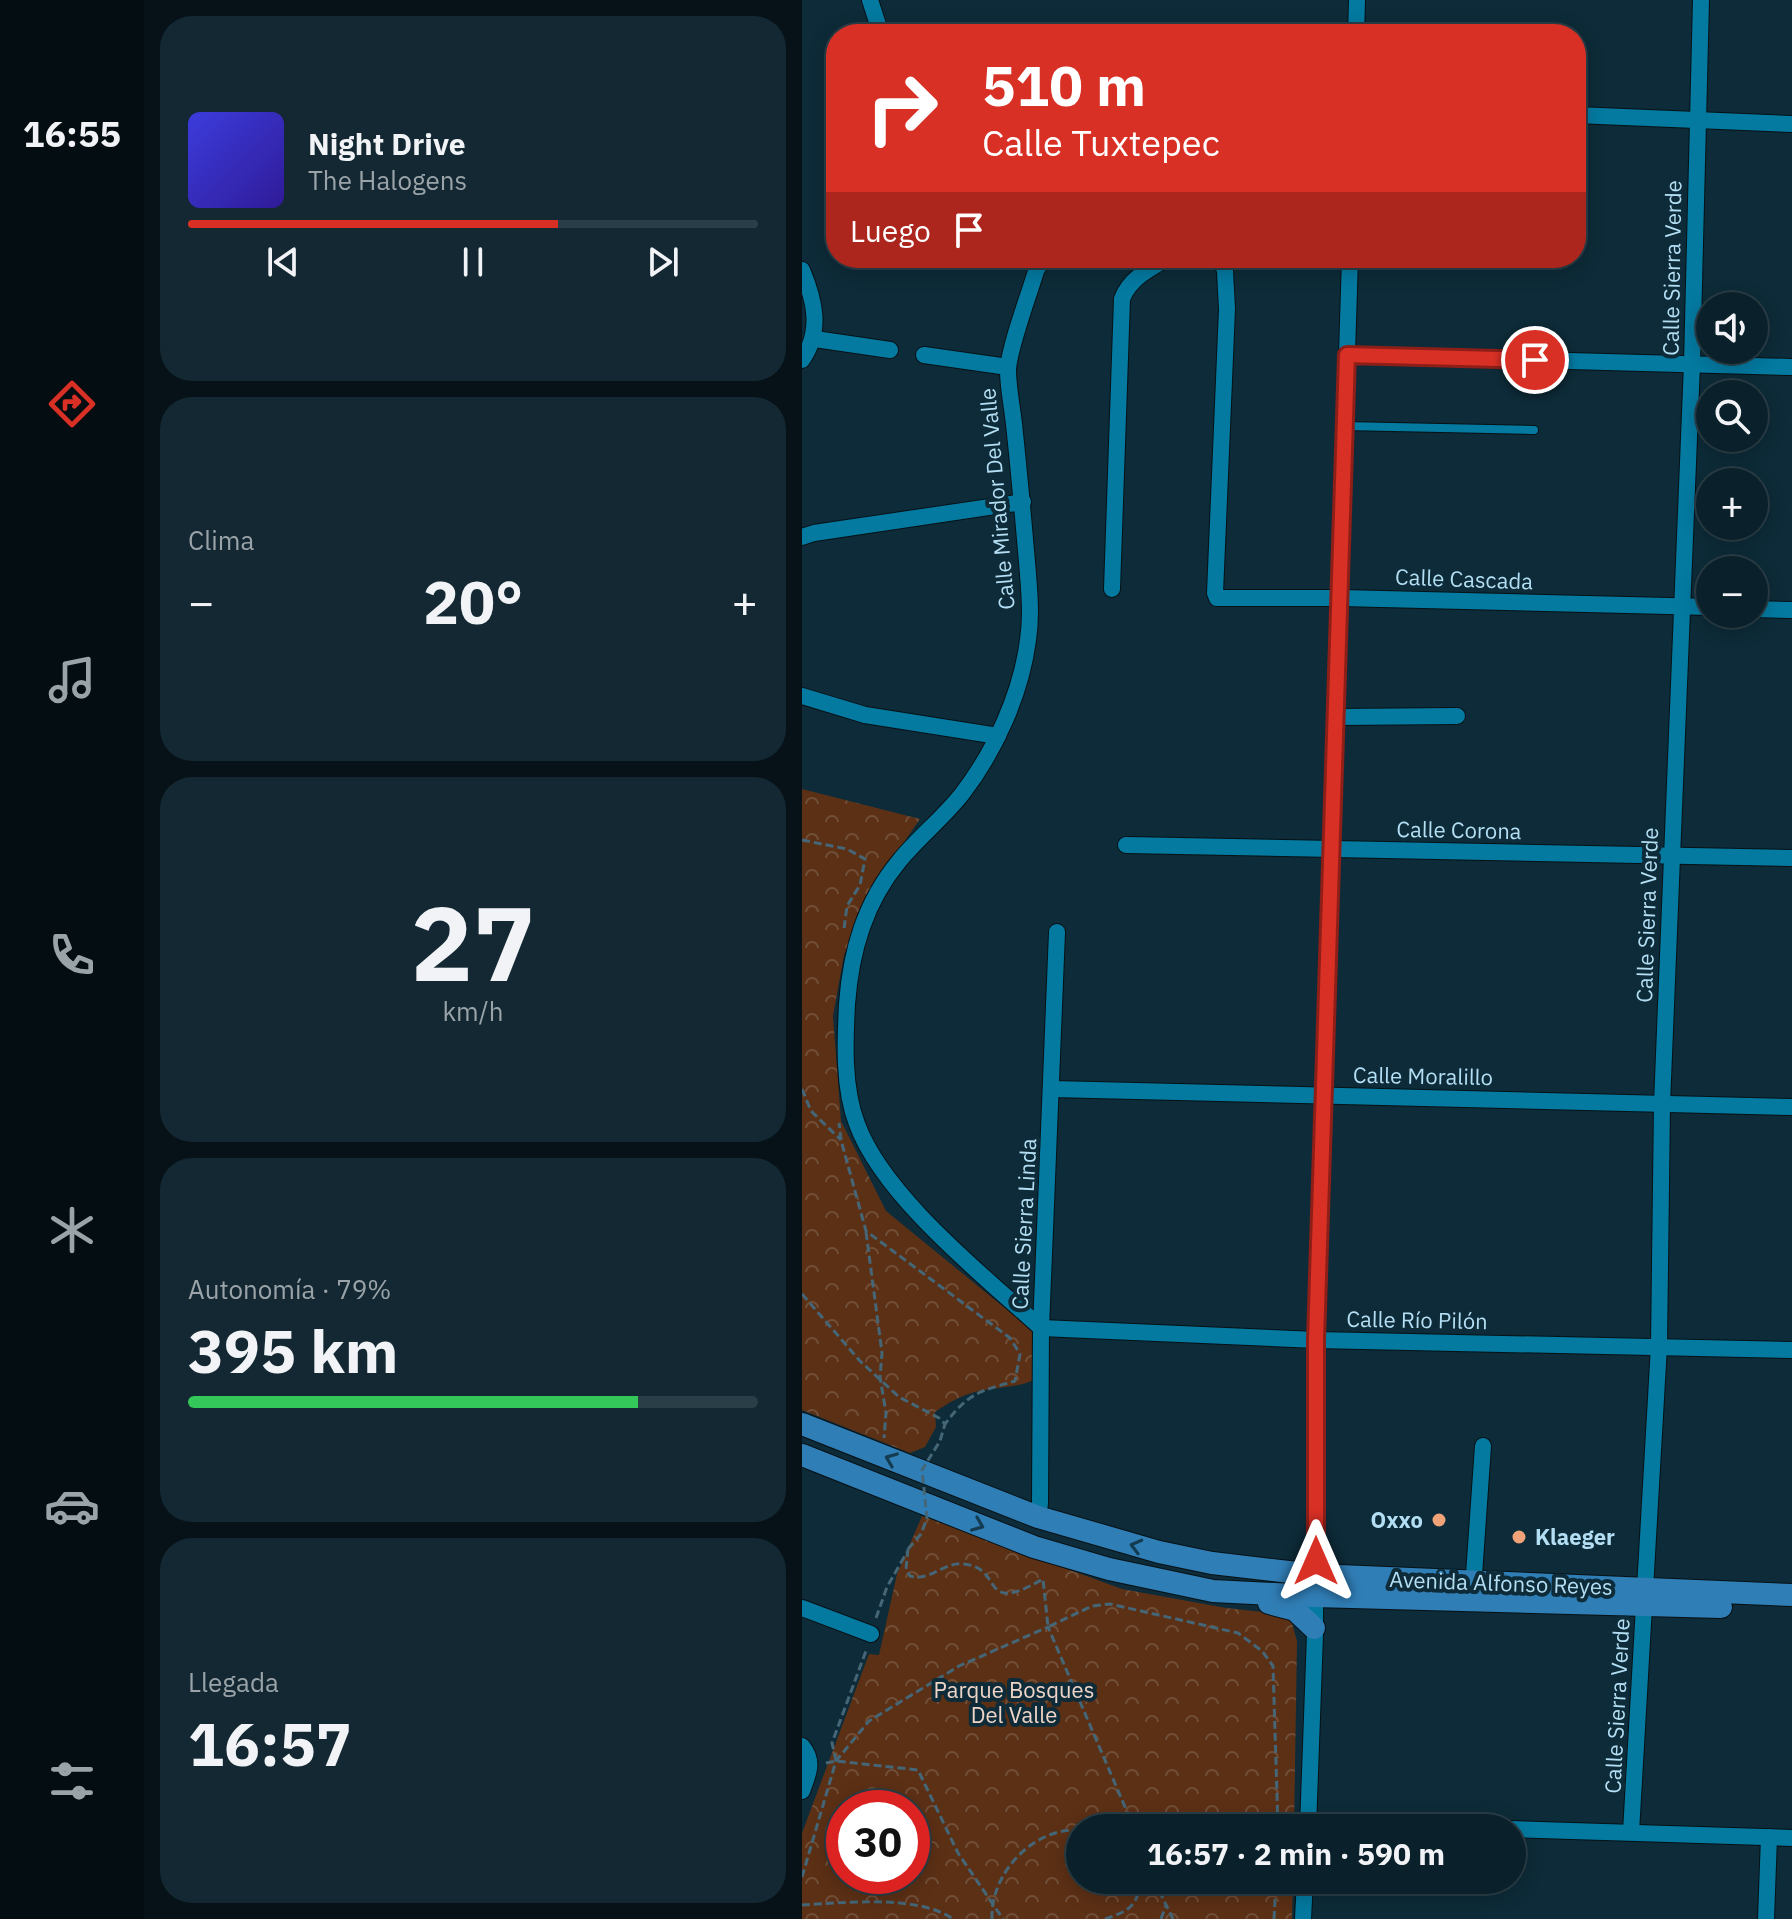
<!DOCTYPE html>
<html lang="es">
<meta charset="utf-8">
<style>
:root{--surface:#0a202a;--page:#132832;--text:#f1f3f6;--muted:#99a3a8;--line:#2a3e47;--accent:#d93025}
body{margin:0;font-family:"IBM Plex Sans",sans-serif;background:var(--page);color:var(--text);height:100vh;display:flex;flex-direction:column;font-size:30px;white-space:nowrap}
*{box-sizing:border-box;margin:0}
p{font-size:26px;color:var(--muted)}
.icon{flex:none;width:44px;height:44px;fill:none;stroke:currentColor;stroke-width:2;stroke-linecap:round;stroke-linejoin:round}
.map{position:relative;flex:1;overflow:hidden}
.side{display:flex;flex-direction:column;gap:16px;padding:16px;background:#061217;width:658px}
.side>*{flex:none}
.banner{position:absolute;left:24px;top:24px;width:760px;height:244px;border-radius:32px;box-shadow:0 4px 20px #0003,0 0 0 2px var(--line);background:#d93025;color:#fff;overflow:hidden}
.fabs{position:absolute;left:894px;top:292px;display:grid;gap:16px}
.fabs a{display:grid;place-items:center;width:72px;height:72px;border-radius:50%;background:var(--surface);box-shadow:0 4px 20px #0003,0 0 0 2px var(--line);font-size:40px}
.speed{position:absolute;left:24px;top:1790px;display:flex;gap:16px;font-size:40px;font-weight:700;text-align:center}
.speed>*{display:grid;place-content:center;width:104px;height:104px;border-radius:50%;background:var(--surface);box-shadow:0 4px 20px #0003,0 0 0 2px var(--line);line-height:1}
.speed .limit{border:12px solid #d22;background:#fff;color:#111}
.pin{position:absolute;display:grid;place-items:center;width:68px;height:68px;color:#fff;margin:-34px;border:4px solid #fff;border-radius:50%;box-shadow:0 2px 8px #0007}
.me{position:absolute;width:88px;margin:-44px;rotate:0deg;stroke-linejoin:round;filter:drop-shadow(0 0 6px #0008)}
.turn{display:flex;align-items:center;gap:28px;height:168px;padding:0 24px;font-size:36px}
.turn .icon{width:104px;height:104px;stroke-width:2.5}
.turn b{display:block;font-size:56px;line-height:68px}
.then{display:flex;align-items:center;height:76px;padding:0 24px;background:#0003;gap:16px;font-size:30px}
.big{font-size:60px;font-weight:800;line-height:1.1}
.side .tile{flex:1;display:flex;flex-direction:column;justify-content:center;gap:12px;min-width:0;padding:0 28px;border-radius:32px;background:var(--page)}
.side .dial{align-items:center;gap:0}
.dial b{font-size:104px;line-height:1}
.song{display:flex;align-items:center;gap:24px}
.cover{width:96px;height:96px;border-radius:12px;background:linear-gradient(135deg,hsl(240 70% 55%),hsl(250 70% 35%))}
.played{height:8px;border-radius:4px;background:linear-gradient(90deg,var(--accent) 65%,var(--line) 65%)}
.keys{display:flex;justify-content:space-around;direction:ltr}
.heat{display:flex;justify-content:space-between;align-items:center;font-size:44px;direction:ltr}
.charge{height:12px;border-radius:6px;background:linear-gradient(90deg,#34c759 79%,var(--line) 0)}
.trip{position:absolute;left:264px;top:1814px;width:460px;height:80px;border-radius:40px;background:var(--surface);box-shadow:0 4px 20px #0003,0 0 0 2px var(--line);font-weight:800;line-height:80px;text-align:center}
main{display:flex;flex:1;min-height:0}
.tabs{display:flex;flex-direction:column;width:144px;justify-content:space-around;align-items:center;background:#040d11;color:var(--muted)}
.tabs .icon{width:56px;height:56px}
.tabs .current{color:var(--accent)}
.tabs b{font-size:36px;color:var(--text)}
.map>svg:first-child{display:block}
.park{fill:url(#park-crowns);fill-rule:evenodd}
.lines{fill:none;stroke-linecap:round;stroke-linejoin:round}
.service-casing{stroke:#061217;stroke-width:10}
.minor-casing{stroke:#061217;stroke-width:18}
.secondary-casing{stroke:#061217;stroke-width:24}
.path{stroke:#446676;stroke-width:3;stroke-dasharray:8 4;stroke-linecap:butt}
.service{stroke:#047aa1;stroke-width:8}
.minor{stroke:#047aa1;stroke-width:16}
.secondary{stroke:#307eb6;stroke-width:22}
.path-bridge{stroke:#446676;stroke-width:3;stroke-dasharray:8 4;stroke-linecap:butt}
.oneway{stroke:#143c51}
.route-casing{stroke:#8d1f18;stroke-width:20}
.route{stroke:#d93025;stroke-width:14}
.poi-dot{fill:#f0a378;stroke:#0d2b38;stroke-width:3}
.labels{text-anchor:middle;stroke-width:8;stroke-linejoin:round;paint-order:stroke}
.street-label{font-size:22px;fill:#b3def3;stroke:#0d2b38}
.poi-label{font-size:22px;font-weight:bold;fill:#b3def3;stroke:#0d2b38;text-anchor:end}
.park-label{font-size:22px;fill:#efd5c8;stroke:#0d2b38}
</style>
<main>
<nav class="tabs">
<b>16:55</b>
<svg class="icon current" aria-label="directions" viewBox="0 0 24 24"><path d="M12 3l9 9-9 9-9-9zM9 14v-3h6M13 9l2 2-2 2"/></svg>
<svg class="icon" aria-label="music" viewBox="0 0 24 24"><path d="M9 18V5l10-2v13"/><circle cx="6" cy="18" r="3"/><circle cx="16" cy="16" r="3"/></svg>
<svg class="icon" aria-label="phone" viewBox="0 0 24 24"><path d="M5 4h4l2 5-3 2q2 4 5 5l2-3 5 2v4C11 20 4 13 5 4z"/></svg>
<svg class="icon" aria-label="climate" viewBox="0 0 24 24"><path d="M12 3v18M4 7l16 10M4 17L20 7"/></svg>
<svg class="icon" aria-label="car" viewBox="0 0 24 24"><path d="M5 17H2v-5l4-1 3-4h7l3 4 3 1v5h-3M9 17h6M6 11h13"/><circle cx="7" cy="17" r="2"/><circle cx="17" cy="17" r="2"/></svg>
<svg class="icon" aria-label="filters" viewBox="0 0 24 24"><path d="M4 7h16M4 17h16"/><circle cx="9" cy="7" r="2"/><circle cx="15" cy="17" r="2"/></svg>
</nav>
<section class="side">
<div class="tile">
<div class="song"><i class="cover"></i><div><b>Night Drive</b><p>The Halogens</p></div></div>
<div class="played"></div>
<div class="keys"><svg class="icon" aria-label="previous" viewBox="0 0 24 24"><path d="M18 5L8 12l10 7zM5 5v14"/></svg><svg class="icon" aria-label="pause" viewBox="0 0 24 24"><path d="M8 5v14M16 5v14"/></svg><svg class="icon" aria-label="next" viewBox="0 0 24 24"><path d="M6 5l10 7-10 7zM19 5v14"/></svg></div>
</div>
<div class="tile"><p>Clima</p>
<div class="heat"><a>−</a><b class="big">20°</b><a>+</a></div>
</div>
<div class="tile dial"><b>27</b><p>km/h</p></div>
<div class="tile"><p>Autonomía · 79%</p><b class="big">395 km</b><div class="charge"></div></div>
<div class="tile"><p>Llegada</p><b class="big">16:57</b></div>
</section>
<div class="map">
<svg width="990" height="1919" viewBox="0 0 990 1919">
<defs>
<pattern id="park-crowns" width="20" height="18" patternUnits="userSpaceOnUse" patternTransform="scale(2)"><rect width="20" height="18" fill="#5c3015"/><path d="M2 6a3 3 0 1 1 6 0M12 15a3 3 0 1 1 6 0" fill="none" stroke="#714e38"/></pattern>
</defs>
<rect width="100%" height="100%" fill="#0d2b38"/>
<g class="park">
<path d="M0,789L118,819L68,891L42,955L31,1016L39,1121L84,1211L237,1336L240,1375C221,1389 196,1386 173,1392C158,1396 146,1403 133,1412L134,1427L123,1447L108,1453L0,1410Z"/>
<path d="M120,1516L320,1589L424,1608L479,1614L489,1620L495,1641L492,1828H278V1880H491L490,1919H0V1833L67,1654L77,1655L95,1574ZM42,1808H110V1876H42Z"/>
</g>
<g class="lines">
<defs>
<polyline id="service" points="542,426 732,430"/>
<g id="minor">
<polyline points="68,0 79,34"/>
<polyline points="554,34 555,0"/>
<polyline points="774,115 990,124"/>
<path d="M241,258L234,271C227,295 207,347 206,370C206,387 210,406 212,424C217,470 221,516 225,562C227,588 230,614 226,640C219,694 193,751 160,794C141,818 117,837 98,860C63,902 49,950 45,1004C43,1042 41,1088 55,1124C81,1196 182,1276 239,1328L514,1340L990,1350"/>
<polyline points="419,258 423,271 425,309 413,593 415,598 539,598 908,607"/>
<path d="M0,270C13,301 20,331 0,360"/>
<polyline points="13,339 88,350"/>
<polyline points="122,355 206,367"/>
<polyline points="545,355 990,367"/>
<polyline points="0,537 12,533 221,502"/>
<path d="M310,589L320,299C327,279 348,268 366,258"/>
<polyline points="952,609 990,610"/>
<polyline points="0,696 63,715 196,736"/>
<polyline points="535,717 655,716"/>
<polyline points="324,845 990,858"/>
<polyline points="250,1089 990,1107"/>
<polyline points="236,1517 238,1503 239,1328 255,932"/>
<polyline points="671,1589 681,1446"/>
<polyline points="0,1608 69,1634"/>
<path d="M0,1746C13,1762 6,1774 0,1791"/>
<polyline points="506,1824 673,1828"/>
<polyline points="506,1828 513,1634 514,1340 548,258"/>
<polyline points="710,1829 990,1838"/>
<polyline points="829,1832 857,1346 860,1104 890,364 899,0"/>
<polyline points="501,1919 503,1880"/>
<polyline points="964,1919 967,1837"/>
</g>
<g id="secondary">
<polyline points="0,1424 236,1517 357,1552 410,1563 513,1575 990,1595"/>
<polyline points="0,1455 232,1547 307,1569 411,1591 513,1596 919,1607"/>
<polyline points="467,1603 493,1610 512,1628"/>
</g>
</defs>
<use href="#service" class="service-casing"/>
<use href="#minor" class="minor-casing"/>
<use href="#secondary" class="secondary-casing"/>
<g class="path">
<polyline points="0,840 45,849 63,859 58,885 45,906 42,929"/>
<polyline points="0,1089 9,1111 39,1140"/>
<polyline points="64,1232 80,1353 78,1377 84,1413 82,1438"/>
<path d="M0,1294L58,1361L97,1397L137,1418L143,1424C166,1393 178,1391 213,1381L218,1354L208,1338L64,1231L39,1140L37,1123"/>
<path d="M106,1549L104,1569L108,1576C128,1582 141,1562 161,1564C204,1567 175,1617 241,1579L246,1627L290,1606L308,1604L436,1633L460,1651L471,1666L476,1828"/>
<polyline points="74,1618 85,1587 105,1552"/>
<polyline points="34,1761 30,1743 65,1648"/>
<polyline points="24,1763 34,1761 116,1770 156,1853 201,1919"/>
<polyline points="426,1828 476,1816"/>
<polyline points="0,1877 34,1761 67,1721 157,1666 246,1627 332,1828"/>
<polyline points="352,1880 371,1919"/>
<path d="M0,1905C42,1903 115,1894 151,1919"/>
<path d="M190,1919C188,1874 231,1827 278,1830"/>
<path d="M303,1919C325,1912 339,1905 336,1880"/>
<polyline points="359,1919 364,1905"/>
<polyline points="472,1919 474,1880"/>
</g>
<use href="#service" class="service"/>
<use href="#minor" class="minor"/>
<use href="#secondary" class="secondary"/>
<polyline class="path-bridge" points="106,1549 119,1534 125,1518 120,1470 138,1441 143,1424"/>
</g>
<defs><path id="oneway-chevron" d="M-2-3.5L2.5 0L-2 3.5" fill="none" stroke-width="1.6" stroke-linecap="round" stroke-linejoin="round" transform="scale(2)"/></defs>
<g class="oneway">
<use href="#oneway-chevron" transform="translate(89 1459) rotate(-158)"/>
<use href="#oneway-chevron" transform="translate(176 1525) rotate(22)"/>
<use href="#oneway-chevron" transform="translate(334 1546) rotate(-165)"/>
</g>
<g class="lines">
<defs>
<polyline id="route" points="514,1561 514,1340 545,355 733,360"/>
</defs>
<use href="#route" class="route-casing"/>
<use href="#route" class="route"/>
</g>
<g class="poi-dot">
<circle cx="637" cy="1520" r="8"/>
<circle cx="717" cy="1537" r="8"/>
</g>
<g class="labels">
<g class="street-label">
<text transform="translate(870 268) rotate(-89)" y="8">Calle Sierra Verde</text>
<text transform="translate(195 499) rotate(-95)" y="8">Calle Mirador Del Valle</text>
<text transform="translate(662 579) rotate(2)" y="8">Calle Cascada</text>
<text transform="translate(657 830) rotate(1)" y="8">Calle Corona</text>
<text transform="translate(845 915) rotate(-88)" y="8">Calle Sierra Verde</text>
<text transform="translate(621 1076) rotate(1)" y="8">Calle Moralillo</text>
<text transform="translate(222 1224) rotate(-87)" y="8">Calle Sierra Linda</text>
<text transform="translate(615 1320) rotate(1)" y="8">Calle Río Pilón</text>
<text transform="translate(699 1583) rotate(2)" y="8">Avenida Alfonso Reyes</text>
<text transform="translate(815 1706) rotate(-87)" y="8">Calle Sierra Verde</text>
</g>
<g class="poi-label">
<text x="621" y="1528">Oxxo</text>
<text x="733" y="1545" text-anchor="start">Klaeger</text>
</g>
<g class="park-label">
<text x="212" y="1698">Parque Bosques<tspan x="212" dy="25">Del Valle</tspan></text>
</g>
</g>
</svg>
<div class="fabs">
<a><svg class="icon" aria-label="sound" viewBox="0 0 24 24"><path d="M4 9h4l5-4v14l-5-4H4zM17 9q2 3 0 6"/></svg></a>
<a><svg class="icon" aria-label="search" viewBox="0 0 24 24"><circle cx="10" cy="10" r="6"/><path d="M15 15l6 6"/></svg></a>
<a>+</a>
<a>−</a>
</div>
<div class="speed"><div class="limit">30</div></div>
<div class="pin" style="left:733px;top:360px;background:#d93025"><svg class="icon" aria-label="arrive" viewBox="0 0 24 24"><path d="M6 21V4h12l-3 4 3 4H6"/></svg></div>
<svg class="me" style="left:514px;top:1561px" viewBox="-20 -20 40 40"><path d="M0-17L14 15 0 8-14 15z" fill="#d93025" stroke="#fff" stroke-width="4"/></svg>
<div class="trip">16:57 · 2 min · 590 m</div>
<div class="banner">
<div class="turn"><svg class="icon" aria-label="right" viewBox="0 0 24 24"><path d="M7 20v-9h11M14 6l5 5-5 5"/></svg><div><b>510 m</b>Calle Tuxtepec</div></div>
<div class="then">Luego<svg class="icon" aria-label="arrive" viewBox="0 0 24 24"><path d="M6 21V4h12l-3 4 3 4H6"/></svg></div>
</div>
</div>
</main>
